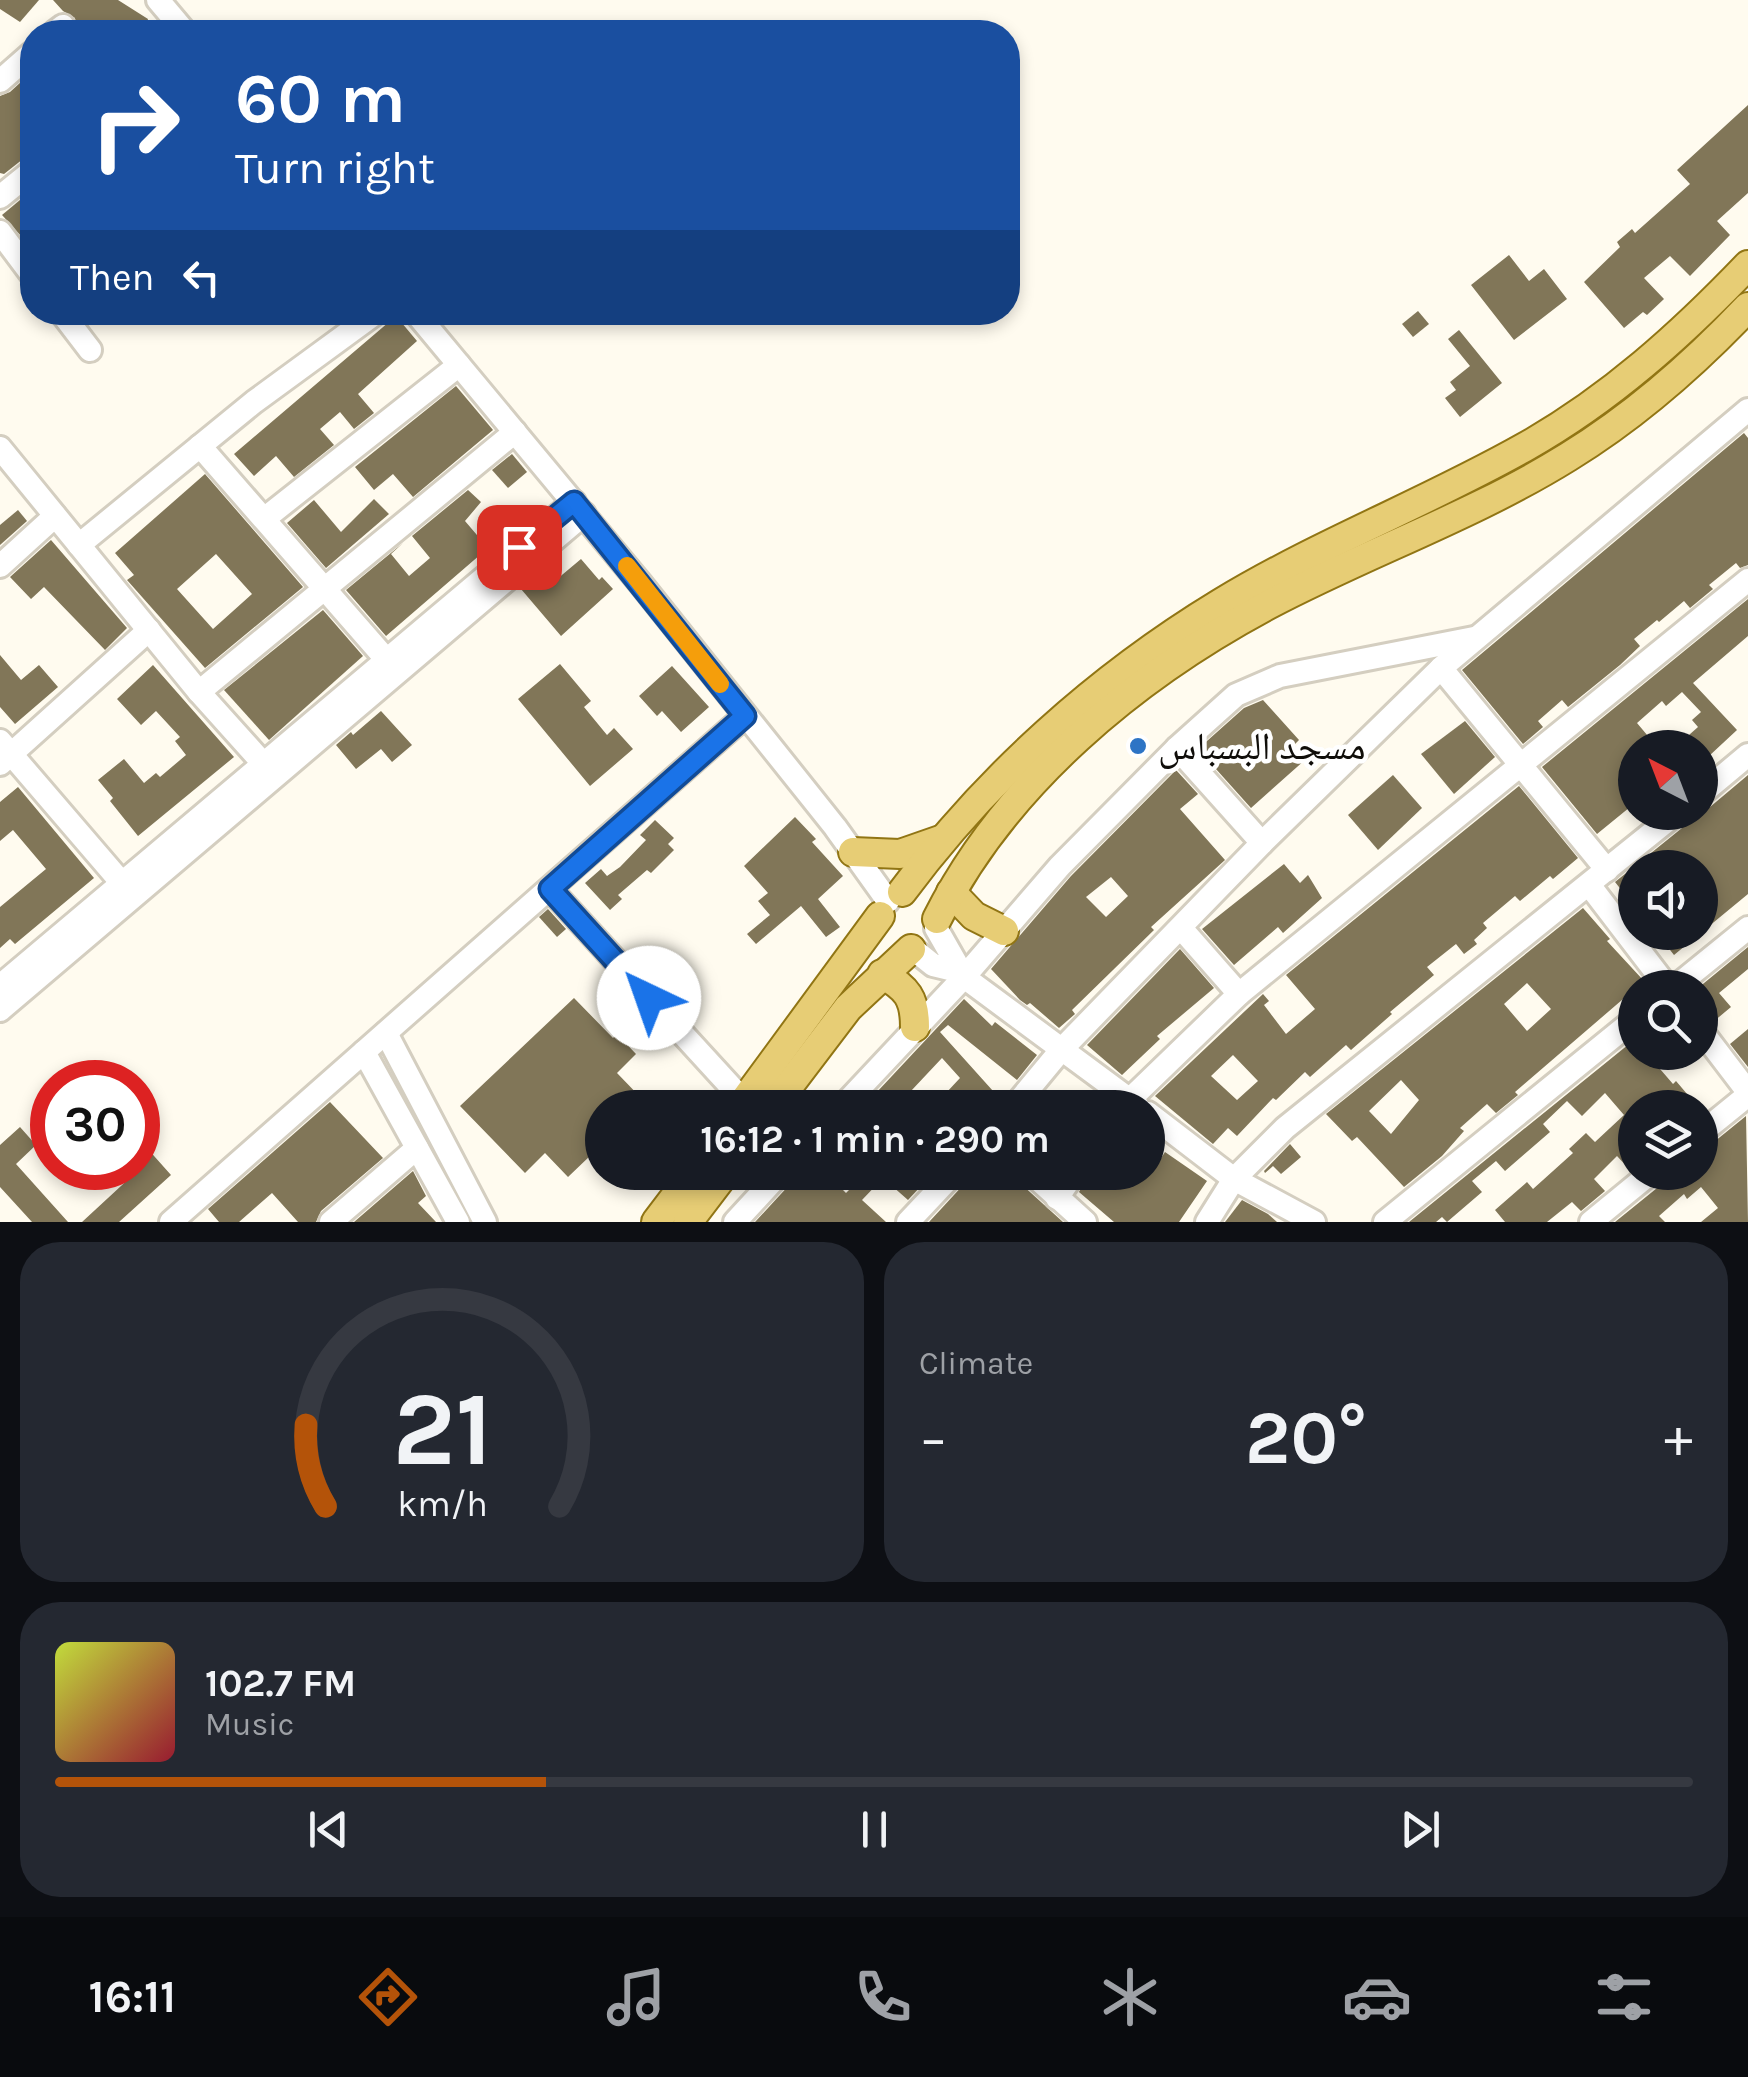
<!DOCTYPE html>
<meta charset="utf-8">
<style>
:root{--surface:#171b24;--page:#242831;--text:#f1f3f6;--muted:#9ea1a6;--line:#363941;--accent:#b45309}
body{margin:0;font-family:Karla,"Noto Naskh Arabic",sans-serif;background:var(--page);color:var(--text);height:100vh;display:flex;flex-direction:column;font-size:38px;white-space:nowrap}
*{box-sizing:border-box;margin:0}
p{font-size:32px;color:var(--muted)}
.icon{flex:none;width:55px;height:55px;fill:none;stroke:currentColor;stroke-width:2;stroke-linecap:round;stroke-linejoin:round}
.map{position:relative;height:1222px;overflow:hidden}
.side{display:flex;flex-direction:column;gap:20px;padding:20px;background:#0d0f14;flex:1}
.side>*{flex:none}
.banner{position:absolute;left:20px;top:20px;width:1000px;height:305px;border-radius:40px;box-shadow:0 5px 15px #0003;background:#1a4fa0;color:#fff;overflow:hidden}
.needle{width:65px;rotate:318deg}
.controls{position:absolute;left:1618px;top:730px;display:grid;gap:20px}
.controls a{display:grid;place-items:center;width:100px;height:100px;border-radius:50%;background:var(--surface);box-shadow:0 5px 15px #0003;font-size:50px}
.speed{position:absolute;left:30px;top:1060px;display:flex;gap:20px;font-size:50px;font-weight:700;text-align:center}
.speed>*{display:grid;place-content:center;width:130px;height:130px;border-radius:50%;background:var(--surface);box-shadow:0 5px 15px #0003;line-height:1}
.speed .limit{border:15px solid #d22;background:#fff;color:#111}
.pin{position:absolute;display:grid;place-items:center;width:85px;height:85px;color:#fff;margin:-42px;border-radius:20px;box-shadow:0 5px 15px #0006}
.me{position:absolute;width:110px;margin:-55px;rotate:318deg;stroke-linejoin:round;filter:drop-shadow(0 0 8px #0008)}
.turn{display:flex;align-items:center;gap:35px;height:210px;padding:0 50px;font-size:45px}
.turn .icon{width:130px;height:130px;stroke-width:2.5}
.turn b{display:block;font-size:70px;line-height:85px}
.then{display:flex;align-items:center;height:95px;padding:0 50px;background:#0003;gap:20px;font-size:38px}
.big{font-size:75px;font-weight:700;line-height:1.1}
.side .card{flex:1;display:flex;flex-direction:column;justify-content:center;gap:15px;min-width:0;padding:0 35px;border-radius:40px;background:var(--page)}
.side .dial{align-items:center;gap:0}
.dial svg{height:260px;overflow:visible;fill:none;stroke:var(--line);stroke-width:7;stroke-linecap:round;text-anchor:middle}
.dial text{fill:var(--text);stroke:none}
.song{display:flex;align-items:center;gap:30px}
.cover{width:120px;height:120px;border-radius:15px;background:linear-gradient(135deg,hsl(70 70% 55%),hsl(350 70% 35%))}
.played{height:10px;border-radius:5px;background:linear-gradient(90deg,var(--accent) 30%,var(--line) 30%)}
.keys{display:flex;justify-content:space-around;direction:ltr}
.heat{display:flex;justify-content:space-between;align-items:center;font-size:55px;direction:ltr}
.side .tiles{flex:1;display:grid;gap:20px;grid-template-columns:1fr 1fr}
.card:last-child{grid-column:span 2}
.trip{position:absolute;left:585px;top:1090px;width:580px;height:100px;border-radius:50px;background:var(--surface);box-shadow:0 5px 15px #0003;font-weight:700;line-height:100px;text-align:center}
.tabs{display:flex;height:160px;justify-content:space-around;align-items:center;background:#090b0e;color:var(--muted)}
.tabs .icon{width:70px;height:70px}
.tabs .active{color:var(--accent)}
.tabs b{font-size:45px;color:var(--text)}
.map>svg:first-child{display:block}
.building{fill:#817658;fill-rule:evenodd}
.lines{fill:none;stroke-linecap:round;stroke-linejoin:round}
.minor-casing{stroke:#d4cec0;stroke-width:28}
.major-casing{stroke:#917514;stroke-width:32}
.minor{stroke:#fff;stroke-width:22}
.major{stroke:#e7cd75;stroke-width:28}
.route-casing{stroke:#114b97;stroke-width:25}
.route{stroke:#1a73e8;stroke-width:18}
.slow{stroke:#f59e0b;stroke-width:18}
.poi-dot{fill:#2d74c5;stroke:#fff;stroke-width:4}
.labels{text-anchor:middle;stroke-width:9;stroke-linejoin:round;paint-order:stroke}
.poi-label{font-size:38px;fill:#100e0a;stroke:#fff;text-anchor:start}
</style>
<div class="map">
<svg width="1748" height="1222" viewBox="0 0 1748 1222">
<rect width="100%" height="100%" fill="#fffbef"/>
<g class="building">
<polygon points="0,0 39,0 20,22 0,9"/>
<polygon points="53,0 118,0 148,19 145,32 76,32 75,18 63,11"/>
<polygon points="32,72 32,156 23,159 4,174 0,173 0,96 10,92"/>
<polygon points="1748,105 1748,193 1717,221 1730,235 1690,276 1670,256 1644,278 1664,299 1647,315 1643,312 1624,328 1584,282 1620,247 1617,242 1632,229 1635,233 1690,184 1677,170"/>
<polygon points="32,190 32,248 2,215"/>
<polygon points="1509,255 1529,281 1544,269 1567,299 1514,340 1471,285"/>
<polygon points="1418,311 1429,324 1413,337 1402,324"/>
<polygon points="396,316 417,341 358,394 374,413 354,429 340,412 320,429 334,445 294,477 276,456 254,476 234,454"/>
<polygon points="1459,330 1502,383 1460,417 1445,398 1456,390 1450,382 1470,366 1448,339"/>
<polygon points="456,386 493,430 413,497 393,474 374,490 355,467"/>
<polygon points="1744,433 1748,438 1748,565 1740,568 1736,563 1709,585 1713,589 1690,608 1684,601 1659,622 1657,620 1634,639 1640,646 1620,665 1568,707 1562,700 1538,721 1543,727 1523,744 1462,670"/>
<polygon points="512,454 527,472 508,488 492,470"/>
<path d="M205,474L303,587L205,668L127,580L134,575L115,553ZM216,554L252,594L213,629L177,589Z"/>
<polygon points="468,490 481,502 465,521 488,548 386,636 346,590 403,543 391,554 409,576 430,558 412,536"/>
<polygon points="374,499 389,514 326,568 287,523 314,500 341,532"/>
<polygon points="18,510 27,521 0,545 0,525"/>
<polygon points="51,540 127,628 105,650 44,587 31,599 10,577"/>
<polygon points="581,559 599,580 602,577 613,589 561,636 521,589 540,573 550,585"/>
<polygon points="1748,599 1748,636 1693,683 1737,730 1709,756 1689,735 1698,727 1692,720 1701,712 1682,692 1666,706 1662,701 1637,723 1658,748 1635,748 1635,803 1597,834 1542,767"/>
<polygon points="323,610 363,656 269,740 224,690"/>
<polygon points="0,655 21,680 39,665 58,687 15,724 0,707"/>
<polygon points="560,664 591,701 584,707 607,735 614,728 633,749 590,786 518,699"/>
<polygon points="153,665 234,757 138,836 110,801 113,798 98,780 124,759 144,783 156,773 160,777 186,755 175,741 180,737 156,711 141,725 117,699"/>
<polygon points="672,666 709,707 681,732 662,711 657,716 639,696"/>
<polygon points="1263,700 1299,740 1294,745 1306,759 1251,808 1198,749 1244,708"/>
<polygon points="381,711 412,745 392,762 381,749 356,769 336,745 351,732 353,735"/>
<polygon points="1465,721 1495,757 1454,794 1421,754"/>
<path d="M1176,770L1198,794L1180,809L1225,860L1151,927L1154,930L1072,1010L1075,1014L1059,1028L1030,1003L1027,1005L1020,1000L991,969L1071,876ZM1111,877L1128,896L1106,917L1086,897Z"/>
<polygon points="1393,775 1422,808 1378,850 1348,815"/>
<polygon points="1748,775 1748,894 1674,955 1656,932 1700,932 1700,868 1635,868 1635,907 1615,882 1687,824 1696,812 1710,807"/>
<path d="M1519,786L1578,858L1553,879L1550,876L1520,901L1515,896L1483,923L1487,928L1474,940L1477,944L1464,954L1456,944L1427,967L1434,975L1390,1012L1392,1014L1351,1050L1346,1045L1310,1077L1305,1072L1276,1100L1273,1098L1237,1136L1228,1128L1213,1144L1155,1096L1263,994L1269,1001L1264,1005L1286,1034L1315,1009L1286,975ZM1233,1055L1258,1081L1237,1100L1211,1076Z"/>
<polygon points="18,787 94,878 15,944 10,939 0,948 0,907 46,869 13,830 0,841 0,802"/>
<polygon points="795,817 816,839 812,842 843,876 818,899 840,927 826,937 801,906 756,944 747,934 770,915 758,901 768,893 744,866"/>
<polygon points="655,820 674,838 668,844 674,850 651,873 647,870 618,895 622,899 610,910 585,883 601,869 607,876 620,867 646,840 640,835"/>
<polygon points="1284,864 1300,883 1308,875 1322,898 1283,933 1278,927 1234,965 1202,929"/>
<path d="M1583,908L1610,939L1607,941L1644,981L1515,1092L1518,1095L1496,1113L1487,1104L1460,1128L1464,1131L1442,1156L1404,1187L1357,1137L1352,1141L1326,1114ZM1527,983L1551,1009L1527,1031L1504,1004ZM1401,1080L1419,1100L1391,1134L1369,1111Z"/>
<polygon points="548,909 566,929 557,937 539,917"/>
<polygon points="1748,947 1748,969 1719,993 1731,1007 1713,1022 1700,1007 1698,988"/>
<polygon points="1180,949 1214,988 1157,1036 1160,1039 1122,1075 1087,1045"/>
<polygon points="654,957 671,977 660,987 642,967"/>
<polygon points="574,998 613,1038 617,1034 636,1054 617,1073 644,1101 637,1108 602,1108 602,1167 591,1155 568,1177 545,1153 525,1173 460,1106"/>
<polygon points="964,999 992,1026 995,1022 1037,1055 1017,1080 948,1025 940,1032 993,1091 978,1108 932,1108 960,1078 942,1058 895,1108 862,1108"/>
<polygon points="1748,1029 1748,1067 1730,1044"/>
<polygon points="1634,1040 1635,1052 1665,1052 1654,1062 1673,1084 1676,1081 1699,1108 1635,1108 1635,1167 1630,1170 1617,1156 1594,1179 1605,1191 1581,1211 1572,1202 1547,1222 1505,1222 1495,1210 1527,1182 1533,1189 1573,1153 1569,1149 1586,1133 1595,1142 1624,1115 1605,1093 1582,1116 1567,1101 1543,1124 1550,1132 1505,1171 1496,1161 1472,1181 1482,1192 1447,1222 1442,1217 1436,1222 1409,1222"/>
<polygon points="330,1102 383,1158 321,1211 316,1222 298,1222 272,1193 239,1222 219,1222 208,1209"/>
<polygon points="1746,1116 1748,1222 1701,1222 1718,1208 1701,1187 1687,1199 1684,1194 1659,1216 1665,1222 1615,1222 1662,1184 1667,1172 1700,1172 1700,1149 1709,1146"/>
<polygon points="20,1127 36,1145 16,1164 68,1222 32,1222 0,1187 0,1145"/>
<polygon points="138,1138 171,1175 119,1222 82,1222 134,1174 128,1168 138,1168"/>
<polygon points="1290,1144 1301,1157 1281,1174 1273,1166 1265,1173 1264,1171"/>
<polygon points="1165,1152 1207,1181 1179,1222 1114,1222 1079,1192 1090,1172 1152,1172"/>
<polygon points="413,1171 426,1196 418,1203 436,1222 354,1222"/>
<polygon points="608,1172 640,1172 624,1189"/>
<polygon points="796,1172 825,1172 846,1193 867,1172 934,1172 908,1200 883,1178 862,1200 886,1222 755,1222 792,1182"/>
<polygon points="970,1172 1015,1172 1020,1183 1063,1222 929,1222 966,1182"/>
<polygon points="1242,1200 1268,1214 1277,1222 1225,1222"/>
</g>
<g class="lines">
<defs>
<g id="minor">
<polyline points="158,0 185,32"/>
<polyline points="55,32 63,26"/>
<polyline points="0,81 32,53"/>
<polyline points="0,197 32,171"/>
<polyline points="0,232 32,275"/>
<polyline points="61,312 90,350"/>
<polyline points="415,312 641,584 835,827 888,901"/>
<polyline points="200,446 385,658"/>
<polyline points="0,448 199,692 270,771"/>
<polyline points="264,519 459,365"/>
<polyline points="79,545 254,402 377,312"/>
<polyline points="0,566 55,516"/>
<polyline points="1441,668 1607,870"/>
<polyline points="199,692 515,432"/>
<polyline points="0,741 121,882"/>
<polyline points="1177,748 1262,843"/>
<polyline points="0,764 149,630"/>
<polyline points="1700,795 1748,755"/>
<polyline points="1590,886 1668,988"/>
<polyline points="550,889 744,1101"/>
<polyline points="936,928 964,977 1137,1105"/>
<polyline points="1181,928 1239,994"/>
<polyline points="913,949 933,965 958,971"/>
<polyline points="0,986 574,502"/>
<polyline points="1674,988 1748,928"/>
<polyline points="0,1010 584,514"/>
<polyline points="1700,1029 1748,1092"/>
<polyline points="386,1033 485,1222"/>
<polyline points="364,1052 458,1222"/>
<polyline points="841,1108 964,977 1060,866 1177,748 1236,695 1280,676 1474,638"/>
<polyline points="1013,1108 1061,1050 1262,843 1441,668 1748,410"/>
<polyline points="1121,1108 1239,994 1748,580"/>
<polyline points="1148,1113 1234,1179 1314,1222"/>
<polyline points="1700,1134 1748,1095"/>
<polyline points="1030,1172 1085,1222"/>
<polyline points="1057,1198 1075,1172"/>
<polyline points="171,1222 745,716"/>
<polyline points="331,1222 417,1148"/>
<polyline points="735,1222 781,1172"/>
<polyline points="908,1222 955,1172"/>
<polyline points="1207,1222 1234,1179 1285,1128 1678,812"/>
<polyline points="1385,1222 1635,1019"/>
<polyline points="1591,1222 1652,1172"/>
</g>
<g id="major">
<polyline points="853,852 900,854 943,839"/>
<path d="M902,892C987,777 1099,677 1221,603C1318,544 1426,503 1525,447C1610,399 1681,335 1748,265"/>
<polyline points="951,892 974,916 1004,931"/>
<path d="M937,919C1005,783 1135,676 1268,605C1366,553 1473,516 1568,457C1635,416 1694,364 1748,307"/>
<path d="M882,974C907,988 915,998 915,1027"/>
<polyline points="739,1108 880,916"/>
<polyline points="772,1108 848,1008 911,949"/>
<polyline points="656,1222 694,1172"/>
<polyline points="688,1222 726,1172"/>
</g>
</defs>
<use href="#minor" class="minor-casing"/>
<use href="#major" class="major-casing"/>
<use href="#minor" class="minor"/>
<use href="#major" class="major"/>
</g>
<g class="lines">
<defs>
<polyline id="route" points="519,547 574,502 745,716 550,889 649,998"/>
</defs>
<use href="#route" class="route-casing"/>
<use href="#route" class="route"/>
<polyline class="slow" points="627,566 720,684"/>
</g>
<circle class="poi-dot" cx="1138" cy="746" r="10"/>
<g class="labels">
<g class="poi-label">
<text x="1158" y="759">مسجد البسباس</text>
</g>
</g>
</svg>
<div class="controls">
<a><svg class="needle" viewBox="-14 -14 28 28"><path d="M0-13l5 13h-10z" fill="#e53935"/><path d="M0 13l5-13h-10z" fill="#9ea1a6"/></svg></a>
<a><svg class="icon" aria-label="sound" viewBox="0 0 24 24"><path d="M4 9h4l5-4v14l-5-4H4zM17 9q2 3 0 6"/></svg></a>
<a><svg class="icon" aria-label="search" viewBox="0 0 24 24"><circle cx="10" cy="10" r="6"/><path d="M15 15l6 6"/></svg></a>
<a><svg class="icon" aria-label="layers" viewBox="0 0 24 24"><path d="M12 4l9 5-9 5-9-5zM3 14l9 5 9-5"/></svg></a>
</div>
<div class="speed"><div class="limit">30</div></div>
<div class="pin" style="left:519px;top:547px;background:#d93025"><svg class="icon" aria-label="arrive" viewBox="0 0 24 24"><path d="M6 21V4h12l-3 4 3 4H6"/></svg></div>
<svg class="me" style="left:649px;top:998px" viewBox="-20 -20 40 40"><circle r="19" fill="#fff"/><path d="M0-13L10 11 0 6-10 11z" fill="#1a73e8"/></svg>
<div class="trip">16:12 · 1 min · 290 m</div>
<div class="banner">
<div class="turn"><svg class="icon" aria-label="right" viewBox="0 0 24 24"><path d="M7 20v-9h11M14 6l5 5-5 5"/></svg><div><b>60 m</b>Turn right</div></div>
<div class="then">Then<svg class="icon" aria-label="left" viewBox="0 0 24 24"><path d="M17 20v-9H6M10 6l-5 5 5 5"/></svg></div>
</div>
</div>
<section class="side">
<div class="tiles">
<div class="card dial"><svg viewBox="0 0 100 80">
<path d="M14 69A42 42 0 1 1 86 69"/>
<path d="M14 69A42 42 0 0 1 8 44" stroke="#b45309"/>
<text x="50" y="56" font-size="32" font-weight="700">21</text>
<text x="50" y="72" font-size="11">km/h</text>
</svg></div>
<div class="card"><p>Climate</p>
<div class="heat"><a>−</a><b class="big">20°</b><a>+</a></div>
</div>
<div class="card">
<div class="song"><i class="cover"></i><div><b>102.7 FM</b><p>Music</p></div></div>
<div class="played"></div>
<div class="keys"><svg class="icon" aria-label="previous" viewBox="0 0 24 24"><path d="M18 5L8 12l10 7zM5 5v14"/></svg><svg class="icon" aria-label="pause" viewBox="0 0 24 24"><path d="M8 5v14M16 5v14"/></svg><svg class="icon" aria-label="next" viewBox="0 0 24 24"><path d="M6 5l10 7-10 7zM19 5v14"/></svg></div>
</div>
</div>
</section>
<nav class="tabs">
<b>16:11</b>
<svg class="icon active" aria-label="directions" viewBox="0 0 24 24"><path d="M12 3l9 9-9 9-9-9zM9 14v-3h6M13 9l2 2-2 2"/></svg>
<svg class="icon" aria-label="music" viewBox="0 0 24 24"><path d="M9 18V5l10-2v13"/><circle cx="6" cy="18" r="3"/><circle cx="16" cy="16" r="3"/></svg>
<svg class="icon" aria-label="phone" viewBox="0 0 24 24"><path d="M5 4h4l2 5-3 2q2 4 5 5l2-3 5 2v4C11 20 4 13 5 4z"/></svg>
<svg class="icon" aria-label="climate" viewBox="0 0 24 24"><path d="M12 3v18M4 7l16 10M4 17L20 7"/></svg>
<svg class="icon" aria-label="car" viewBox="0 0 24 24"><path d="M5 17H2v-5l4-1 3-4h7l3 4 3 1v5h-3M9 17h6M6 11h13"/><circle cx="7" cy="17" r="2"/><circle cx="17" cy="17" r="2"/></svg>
<svg class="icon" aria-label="filters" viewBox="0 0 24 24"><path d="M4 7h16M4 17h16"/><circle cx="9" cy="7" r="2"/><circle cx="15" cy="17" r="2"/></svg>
</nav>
